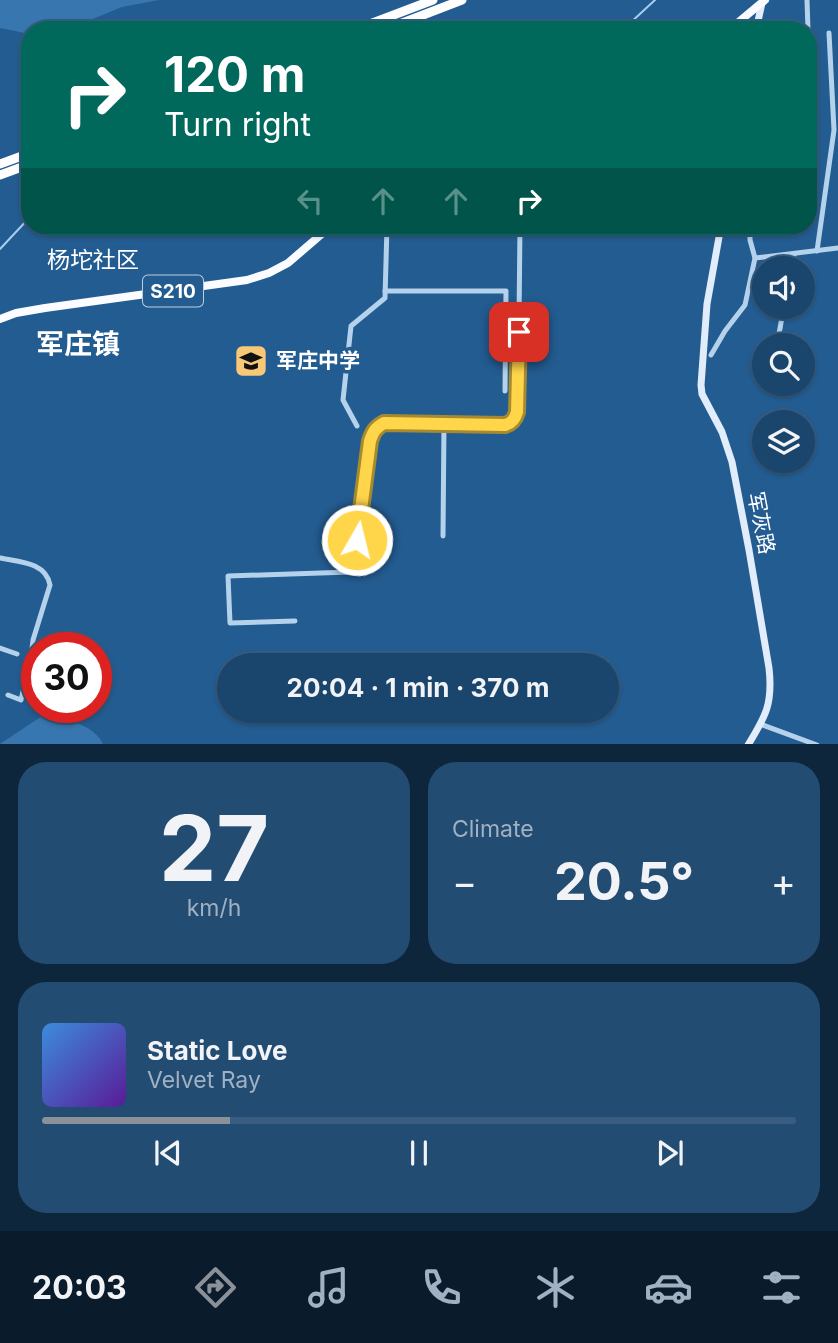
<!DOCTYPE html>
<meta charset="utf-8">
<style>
:root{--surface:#1a456d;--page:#234c72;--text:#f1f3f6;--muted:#9fb1c2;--line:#385d80;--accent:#8c9099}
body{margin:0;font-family:Inter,"Noto Sans SC",sans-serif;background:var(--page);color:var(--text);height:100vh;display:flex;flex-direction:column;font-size:26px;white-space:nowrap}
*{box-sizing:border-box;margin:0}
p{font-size:23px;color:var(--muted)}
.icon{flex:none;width:38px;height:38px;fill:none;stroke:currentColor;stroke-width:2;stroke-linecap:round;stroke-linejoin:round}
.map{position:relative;height:744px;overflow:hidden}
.side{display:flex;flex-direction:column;gap:18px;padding:18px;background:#0e263c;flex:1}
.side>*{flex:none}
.top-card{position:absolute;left:21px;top:21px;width:796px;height:214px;border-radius:28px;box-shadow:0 2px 5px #0004,0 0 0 2px var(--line);background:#00695c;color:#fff;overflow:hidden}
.fabs{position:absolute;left:752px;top:256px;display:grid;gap:14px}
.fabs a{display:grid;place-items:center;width:63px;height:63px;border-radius:50%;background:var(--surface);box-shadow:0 2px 5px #0004,0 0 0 2px var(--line);font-size:35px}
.speed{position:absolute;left:21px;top:632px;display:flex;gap:14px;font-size:35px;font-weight:700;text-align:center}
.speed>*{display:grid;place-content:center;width:91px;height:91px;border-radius:50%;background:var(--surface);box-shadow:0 2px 5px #0004,0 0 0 2px var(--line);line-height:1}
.speed .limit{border:10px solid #d22;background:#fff;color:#111}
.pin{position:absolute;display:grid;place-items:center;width:60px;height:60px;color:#fff;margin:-30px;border-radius:14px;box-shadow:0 4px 10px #0006}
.me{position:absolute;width:77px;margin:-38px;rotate:8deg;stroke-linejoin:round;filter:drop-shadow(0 0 5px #0008)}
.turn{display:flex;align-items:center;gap:24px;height:147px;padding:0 28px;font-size:32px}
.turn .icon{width:91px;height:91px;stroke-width:2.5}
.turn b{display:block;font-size:49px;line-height:60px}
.lanes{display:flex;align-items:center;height:66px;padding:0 28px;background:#0003;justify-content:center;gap:35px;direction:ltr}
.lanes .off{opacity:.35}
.big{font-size:52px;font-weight:700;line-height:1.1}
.side .card{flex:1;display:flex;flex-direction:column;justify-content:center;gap:10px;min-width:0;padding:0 24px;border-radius:28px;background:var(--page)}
.side .dial{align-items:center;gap:0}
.dial b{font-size:91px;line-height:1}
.song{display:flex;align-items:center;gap:21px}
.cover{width:84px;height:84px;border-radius:10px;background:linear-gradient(135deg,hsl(210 70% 55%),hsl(270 70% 35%))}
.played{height:7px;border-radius:4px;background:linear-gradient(90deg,var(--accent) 25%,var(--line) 25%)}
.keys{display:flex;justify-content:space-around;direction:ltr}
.heat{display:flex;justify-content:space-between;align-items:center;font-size:38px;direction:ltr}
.side .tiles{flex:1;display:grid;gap:18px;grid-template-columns:1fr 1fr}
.card:last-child{grid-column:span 2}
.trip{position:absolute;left:217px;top:653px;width:402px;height:70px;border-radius:35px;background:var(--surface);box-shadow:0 2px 5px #0004,0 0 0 2px var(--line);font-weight:700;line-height:70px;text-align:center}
.tab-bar{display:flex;height:112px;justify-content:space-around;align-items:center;background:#0a1c2c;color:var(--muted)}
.tab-bar .icon{width:49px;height:49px}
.tab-bar .current{color:var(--accent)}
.tab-bar b{font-size:32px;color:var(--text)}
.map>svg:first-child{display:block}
.green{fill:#3776ae}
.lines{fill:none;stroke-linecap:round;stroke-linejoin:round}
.stream{stroke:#a9ceed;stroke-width:2}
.street{stroke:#b5d2ec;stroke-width:5}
.secondary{stroke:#e1edfa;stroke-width:7}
.primary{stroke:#fafcff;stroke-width:8}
.highway{stroke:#fff;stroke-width:9}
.route-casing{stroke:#a68a30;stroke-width:18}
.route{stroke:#ffd54a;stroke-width:12}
.labels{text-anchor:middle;stroke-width:7;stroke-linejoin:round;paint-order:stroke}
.shield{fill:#235c91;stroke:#bdcede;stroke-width:2}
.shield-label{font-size:19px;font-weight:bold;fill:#fff}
.poi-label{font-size:21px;font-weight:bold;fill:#fff;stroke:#235c91;text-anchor:start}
.street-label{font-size:21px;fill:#fff;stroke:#235c91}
.neighbourhood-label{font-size:23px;fill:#fff;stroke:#235c91}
.district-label{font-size:28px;font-weight:bold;fill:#fff;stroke:#235c91}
</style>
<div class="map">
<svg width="838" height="745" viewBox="0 0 838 745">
<rect width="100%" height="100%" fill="#235c91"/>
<g class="green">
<polygon points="0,0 159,0 122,7 66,30 30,30 30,34 0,28"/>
<path d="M42,716C64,719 93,723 103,744H0Z"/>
</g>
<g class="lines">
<g class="stream">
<polyline points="619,30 629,24 655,0"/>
<polyline points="0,249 30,217"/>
</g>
<g class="street">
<polyline points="807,0 808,30"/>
<polyline points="817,251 834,130 829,33"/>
<polyline points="755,258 838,248"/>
<polyline points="792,268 794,254"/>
<polyline points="385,291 506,291 505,391"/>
<polyline points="777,345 784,306"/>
<polyline points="711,355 725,331 745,305 755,258 750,240 750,226"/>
<polyline points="357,426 343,400 351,326 385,298 387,226"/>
<polyline points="443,536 444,424"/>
<path d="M0,558C19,562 46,562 50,585L33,640L31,657L21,700L8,695"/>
<path d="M295,621L230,623L228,576L350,572L353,565L370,441C373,432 376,428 385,423L505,425L516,419L518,412L520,226"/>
<polyline points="0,648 17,654"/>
<polyline points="760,724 817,745"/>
</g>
<g class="secondary">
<polyline points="756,30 762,3"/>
<path d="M721,226L707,304L701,385L702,394L722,432L732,462L749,550L769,668C773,703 766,716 748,745"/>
</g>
<g class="primary">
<polyline points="729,30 765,0"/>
<polyline points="0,319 16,313 45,308 247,280 269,273 288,263 331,226"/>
</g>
<g class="highway">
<polyline points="354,30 433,0"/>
<polyline points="384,30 462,0"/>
<polyline points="0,164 30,153"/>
<polyline points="0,175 30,164"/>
</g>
</g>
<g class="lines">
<defs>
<path id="route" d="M357,540L370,441C373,432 375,428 384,423L505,425C512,423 515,419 517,412L519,332"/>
</defs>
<use href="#route" class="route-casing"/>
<use href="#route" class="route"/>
</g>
<defs>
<symbol id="school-square" viewBox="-11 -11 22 22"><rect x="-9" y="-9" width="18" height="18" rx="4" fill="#f7c878" stroke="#235c91"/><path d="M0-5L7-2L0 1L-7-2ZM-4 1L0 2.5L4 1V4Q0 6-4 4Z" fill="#111"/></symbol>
</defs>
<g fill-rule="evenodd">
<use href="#school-square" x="232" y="342" width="38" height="38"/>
</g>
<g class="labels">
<rect class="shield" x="143" y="275.5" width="60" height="31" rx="5"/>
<g class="shield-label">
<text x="173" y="298">S210</text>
</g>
<g class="poi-label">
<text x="276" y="368">军庄中学</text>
</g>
<g class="street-label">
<text transform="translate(761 523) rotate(79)" y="7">军灰路</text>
</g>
<g class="neighbourhood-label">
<text x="93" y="268">杨坨社区</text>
</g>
<g class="district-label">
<text x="78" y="354">军庄镇</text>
</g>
</g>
</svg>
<div class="fabs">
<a><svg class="icon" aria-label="sound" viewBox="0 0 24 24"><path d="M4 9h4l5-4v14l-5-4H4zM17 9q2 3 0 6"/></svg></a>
<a><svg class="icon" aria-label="search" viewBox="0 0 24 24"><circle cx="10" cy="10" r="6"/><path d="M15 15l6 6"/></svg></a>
<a><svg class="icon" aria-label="layers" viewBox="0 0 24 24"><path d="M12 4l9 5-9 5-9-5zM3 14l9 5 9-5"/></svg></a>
</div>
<div class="speed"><div class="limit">30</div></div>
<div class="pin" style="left:519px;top:332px;background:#d93025"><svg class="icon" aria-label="arrive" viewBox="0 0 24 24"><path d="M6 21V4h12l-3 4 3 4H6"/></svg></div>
<svg class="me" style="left:357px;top:540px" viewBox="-20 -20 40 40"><circle r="17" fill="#ffd54a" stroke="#fff" stroke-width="3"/><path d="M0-11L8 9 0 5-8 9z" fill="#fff"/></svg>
<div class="trip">20:04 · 1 min · 370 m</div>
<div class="top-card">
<div class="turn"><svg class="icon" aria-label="right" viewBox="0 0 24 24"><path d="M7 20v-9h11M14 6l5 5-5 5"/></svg><div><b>120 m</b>Turn right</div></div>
<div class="lanes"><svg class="icon off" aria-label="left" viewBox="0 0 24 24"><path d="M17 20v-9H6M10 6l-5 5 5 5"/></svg><svg class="icon off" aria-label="ahead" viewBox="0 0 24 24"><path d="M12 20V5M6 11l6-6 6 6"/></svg><svg class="icon off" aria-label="ahead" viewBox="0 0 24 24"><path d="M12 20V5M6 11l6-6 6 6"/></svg><svg class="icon" aria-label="right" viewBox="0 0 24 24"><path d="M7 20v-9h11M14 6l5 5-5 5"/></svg></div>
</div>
</div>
<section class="side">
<div class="tiles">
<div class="card dial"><b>27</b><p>km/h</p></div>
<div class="card"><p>Climate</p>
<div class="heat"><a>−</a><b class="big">20.5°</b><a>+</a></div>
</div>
<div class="card">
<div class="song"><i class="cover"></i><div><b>Static Love</b><p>Velvet Ray</p></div></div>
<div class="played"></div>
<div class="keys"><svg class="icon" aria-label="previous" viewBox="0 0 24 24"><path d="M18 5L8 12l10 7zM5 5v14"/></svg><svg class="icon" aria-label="pause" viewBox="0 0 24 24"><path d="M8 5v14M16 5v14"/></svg><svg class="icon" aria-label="next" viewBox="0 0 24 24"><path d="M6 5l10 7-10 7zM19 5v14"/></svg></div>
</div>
</div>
</section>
<nav class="tab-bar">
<b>20:03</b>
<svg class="icon current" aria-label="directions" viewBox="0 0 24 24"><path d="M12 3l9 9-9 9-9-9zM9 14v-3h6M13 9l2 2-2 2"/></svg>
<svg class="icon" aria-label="music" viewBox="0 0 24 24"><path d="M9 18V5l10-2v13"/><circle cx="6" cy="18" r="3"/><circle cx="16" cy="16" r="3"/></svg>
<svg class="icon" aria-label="phone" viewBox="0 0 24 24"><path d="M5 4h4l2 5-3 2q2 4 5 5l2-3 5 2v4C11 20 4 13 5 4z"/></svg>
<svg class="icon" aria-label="climate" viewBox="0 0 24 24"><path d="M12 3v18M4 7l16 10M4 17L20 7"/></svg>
<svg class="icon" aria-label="car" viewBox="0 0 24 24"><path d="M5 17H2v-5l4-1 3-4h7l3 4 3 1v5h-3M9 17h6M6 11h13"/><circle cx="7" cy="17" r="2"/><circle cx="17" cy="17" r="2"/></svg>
<svg class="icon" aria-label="filters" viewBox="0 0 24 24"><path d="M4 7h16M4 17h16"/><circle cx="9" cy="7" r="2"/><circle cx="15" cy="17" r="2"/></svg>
</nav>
